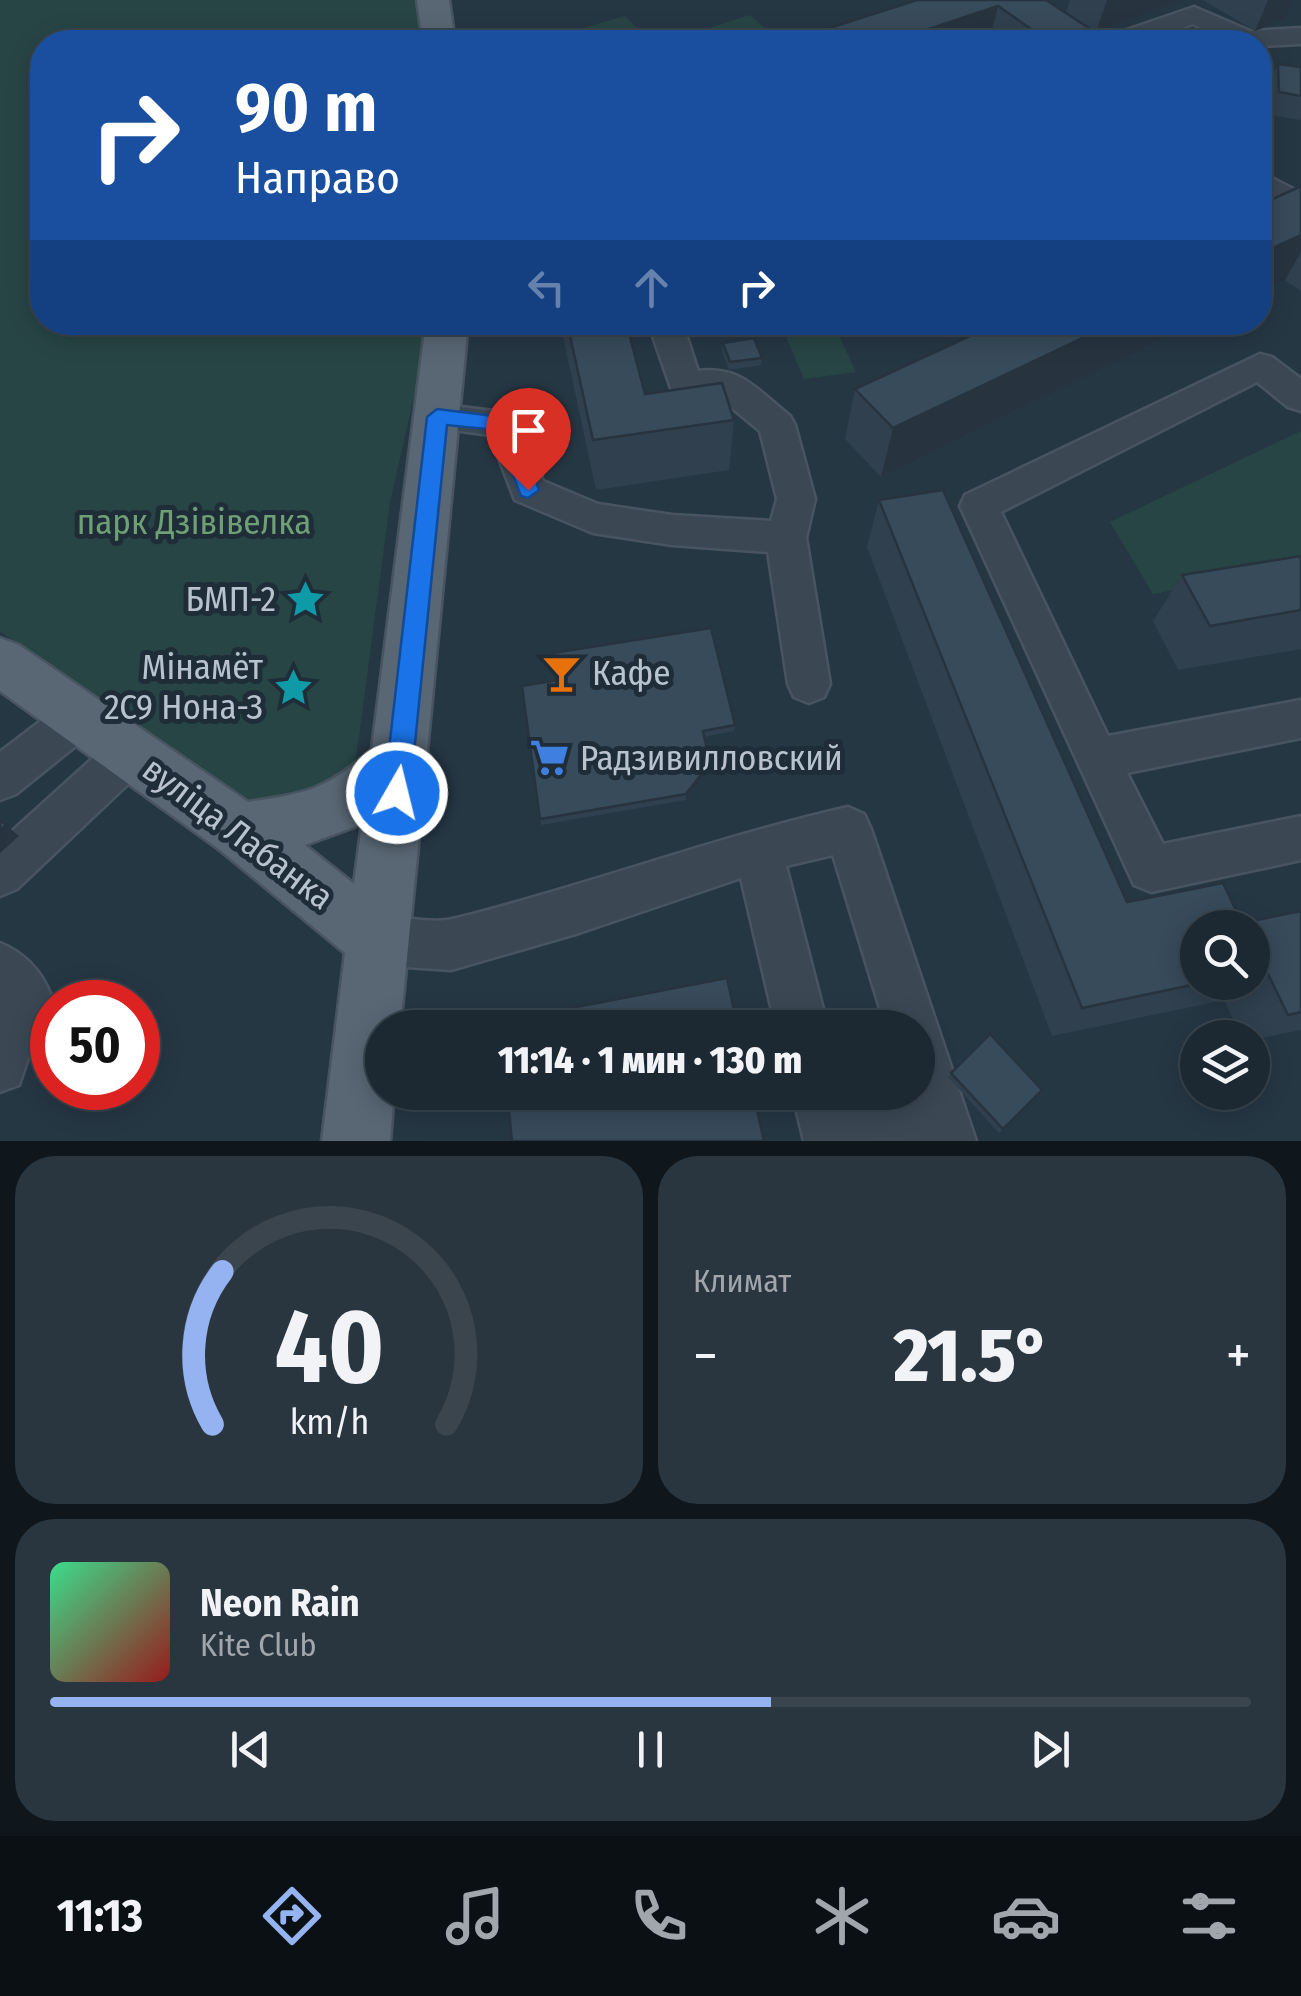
<!DOCTYPE html>
<html lang="ru">
<meta charset="utf-8">
<style>
:root{--surface:#1c2933;--page:#29353f;--text:#f1f3f6;--muted:#a0a6ac;--line:#3a454e;--accent:#95b2f1}
body{margin:0;font-family:"Fira Sans Condensed",sans-serif;background:var(--page);color:var(--text);height:100vh;display:flex;flex-direction:column;font-size:38px;white-space:nowrap}
*{box-sizing:border-box;margin:0}
p{font-size:32px;color:var(--muted)}
.icon{flex:none;width:55px;height:55px;fill:none;stroke:currentColor;stroke-width:2;stroke-linecap:round;stroke-linejoin:round}
.map{position:relative;height:1141px;overflow:hidden}
.drawer{display:flex;flex-direction:column;gap:15px;padding:15px;background:#0f171c;flex:1}
.drawer>*{flex:none}
.hud{position:absolute;left:30px;top:30px;width:1242px;height:305px;border-radius:40px;box-shadow:0 5px 25px #0003,0 0 0 2px var(--line);background:#1a4fa0;color:#fff;overflow:hidden}
.buttons{position:absolute;left:1180px;top:910px;display:grid;gap:20px}
.buttons a{display:grid;place-items:center;width:90px;height:90px;border-radius:50%;background:var(--surface);box-shadow:0 5px 25px #0003,0 0 0 2px var(--line);font-size:50px}
.speed{position:absolute;left:30px;top:980px;display:flex;gap:20px;font-size:50px;font-weight:700;text-align:center}
.speed>*{display:grid;place-content:center;width:130px;height:130px;border-radius:50%;background:var(--surface);box-shadow:0 5px 25px #0003,0 0 0 2px var(--line);line-height:1}
.speed .limit{border:15px solid #d22;background:#fff;color:#111}
.pin{position:absolute;display:grid;place-items:center;width:85px;height:85px;color:#fff;margin:-102px -42px;border-radius:50% 50% 50% 0;rotate:-45deg;box-shadow:0 0 10px #0007}
.pin .icon{rotate:45deg}
.me{position:absolute;width:110px;margin:-55px;rotate:8deg;stroke-linejoin:round;filter:drop-shadow(0 0 8px #0008)}
.turn{display:flex;align-items:center;gap:35px;height:210px;padding:0 40px;font-size:45px}
.turn .icon{width:130px;height:130px;stroke-width:2.5}
.turn b{display:block;font-size:70px;line-height:85px}
.lanes{display:flex;align-items:center;height:95px;padding:0 40px;background:#0003;justify-content:center;gap:50px;direction:ltr}
.lanes .off{opacity:.35}
.big{font-size:75px;font-weight:800;line-height:1.1}
.drawer .card{flex:1;display:flex;flex-direction:column;justify-content:center;gap:15px;min-width:0;padding:0 35px;border-radius:40px;background:var(--page)}
.drawer .dial{align-items:center;gap:0}
.dial svg{height:260px;overflow:visible;fill:none;stroke:var(--line);stroke-width:7;stroke-linecap:round;text-anchor:middle}
.dial text{fill:var(--text);stroke:none}
.song{display:flex;align-items:center;gap:30px}
.cover{width:120px;height:120px;border-radius:15px;background:linear-gradient(135deg,hsl(150 70% 55%),hsl(0 70% 35%))}
.played{height:10px;border-radius:5px;background:linear-gradient(90deg,var(--accent) 60%,var(--line) 60%)}
.keys{display:flex;justify-content:space-around;direction:ltr}
.heat{display:flex;justify-content:space-between;align-items:center;font-size:55px;direction:ltr}
.drawer .tiles{flex:1;display:grid;gap:15px;grid-template-columns:1fr 1fr}
.card:last-child{grid-column:span 2}
.trip{position:absolute;left:365px;top:1010px;width:570px;height:100px;border-radius:50px;background:var(--surface);box-shadow:0 5px 25px #0003,0 0 0 2px var(--line);font-weight:800;line-height:100px;text-align:center}
.dock{display:flex;height:160px;justify-content:space-around;align-items:center;background:#0b1014;color:var(--muted)}
.dock .icon{width:70px;height:70px}
.dock .active{color:var(--accent)}
.dock b{font-size:45px;color:var(--text)}
.map>svg:first-child{display:block}
.green{fill:#284545}
.lines{fill:none;stroke-linecap:round;stroke-linejoin:round}
.minor-casing{stroke:#485460;stroke-width:5}
.major-casing{stroke:#485460;stroke-width:5}
.minor{fill:#3b4854;fill-rule:evenodd}
.major{fill:#596774;fill-rule:evenodd}
.wall{fill:#30404e;fill-rule:evenodd}
.shaded-wall{fill:#273440}
.building{fill:#384b5b;stroke:#273440;stroke-width:2.5}
.route{fill:#1a73e8;stroke:#114b97;stroke-width:2.5}
.labels{text-anchor:middle;stroke-width:10;stroke-linejoin:round;paint-order:stroke}
.park-label{font-size:35px;fill:#6f9f74;stroke:#1f2d39}
.poi-label{font-size:35px;fill:#b8c3cd;stroke:#1f2d39;text-anchor:end}
.street-label{font-size:35px;fill:#b8c3cd;stroke:#1f2d39}
</style>
<div class="map">
<svg width="1301" height="1141" viewBox="0 0 1301 1141">
<rect width="100%" height="100%" fill="#263744"/>
<g class="green">
<path d="M0,0H418L424,42H42V322L427,323L419,374L390,502L350,804C333,834 327,842 291,845L0,631Z"/>
<polygon points="750,15 770,32 736,42 708,42 696,32"/>
<polygon points="625,16 651,42 534,42"/>
<polygon points="780,323 833,323 856,372 804,379"/>
<polygon points="1301,431 1301,565 1153,594 1110,522"/>
</g>
<g class="lines">
<defs>
<g id="minor">
<polygon points="1194,7 1250,31 1301,28 1301,44 1260,46 1260,42 1232,42 1193,24 1142,42 1105,42 1109,36"/>
<polygon points="1260,172 1301,193 1301,217 1260,194"/>
<path d="M648,322H682L698,371C742,366 757,390 790,416L795,425L815,499L806,538L830,684L824,697L809,703L794,697L788,684L768,552L672,545L593,533L515,500L490,435L424,426L419,417L424,408L437,404L517,414L543,481L598,504L672,515L771,521L777,499L760,431L715,394L685,398L673,394Z"/>
<polygon points="1260,354 1272,357 1301,379 1301,411 1288,407 1257,382 1001,512 1108,736 1301,700 1301,738 1127,773 1163,844 1301,816 1301,860 1151,892 1134,885 960,506 965,495"/>
<polygon points="78,699 93,704 100,718 93,732 16,794 0,800 0,752 63,704"/>
<polygon points="131,732 147,738 153,752 147,766 17,889 0,896 0,842 115,738"/>
<path d="M848,807L864,814L871,829L976,1141H804L792,1092H845L848,1104L893,1092H918V1028H886L833,855L786,866L828,1028H776L741,878L579,933L451,970L377,965L360,957L352,940L360,923C392,909 425,927 457,918C589,885 716,837 848,807Z"/>
<path d="M0,943C24,953 40,969 50,993L19,1085L0,1092Z"/>
</g>
<g id="major">
<polygon points="417,0 449,0 455,42 423,42"/>
<path d="M426,322H468L427,751L430,757L426,766L400,1028H382V1092H394L390,1141H322L345,953L220,850L0,691V638L19,645L248,802C308,793 326,790 372,749ZM362,824L354,884L305,845L357,826Z"/>
</g>
</defs>
<use href="#minor" class="minor-casing"/>
<use href="#major" class="major-casing"/>
<use href="#minor" class="minor"/>
<use href="#major" class="major"/>
</g>
<g class="wall">
<polygon points="917,0 1046,0 1050,42 786,42"/>
<polygon points="1070,0 1184,0 1096,32 1066,12"/>
<polygon points="1203,0 1294,0 1285,19 1255,31"/>
<polygon points="1278,64 1300,67 1301,65 1301,120 1268,115 1267,87"/>
<polygon points="1301,186 1301,291 1285,280 1260,292 1260,205"/>
<polygon points="560,322 626,322 645,394 734,420 729,470 596,490"/>
<polygon points="1000,322 1198,322 881,477 845,439 855,389"/>
<polygon points="723,343 762,358 761,365 729,370 722,351"/>
<path d="M879,500L1127,902L1242,923L1301,911V1030L1252,1040V1038H1242L1224,1000L1052,1036L867,547ZM1252,928V982H1198Z"/>
<polygon points="1301,556 1301,649 1178,670 1153,621 1182,575"/>
<polygon points="522,686 735,725 734,731 704,737 710,763 709,769 686,800 541,825"/>
<polygon points="990,1034 1003,1129 999,1133 948,1077"/>
</g>
<g class="shaded-wall">
<polygon points="1107,0 1184,0 1096,32"/>
<polygon points="1268,0 1294,0 1285,19 1255,31"/>
<polygon points="998,6 989,42 890,42"/>
<polygon points="1301,235 1301,252 1285,280 1260,292 1260,254"/>
<polygon points="1116,322 1198,322 881,477 893,428"/>
<polygon points="710,763 709,769 686,800 686,794"/>
<polygon points="6,825 19,836 0,853 0,830"/>
</g>
<g class="building">
<polygon points="917,0 1046,0 1110,42 1050,42 998,6 890,42 786,42"/>
<polygon points="1278,64 1301,67 1301,96 1279,92"/>
<polygon points="1301,186 1301,235 1260,254 1260,205"/>
<polygon points="567,322 626,322 645,394 722,383 734,420 593,440"/>
<polygon points="1000,322 1116,322 893,428 855,389"/>
<polygon points="754,338 762,358 730,362 723,343"/>
<polygon points="943,490 1127,902 1223,883 1242,923 1301,911 1301,1012 1288,1015 1266,970 1252,973 1252,928 1198,928 1198,982 1206,982 1082,1008 879,500"/>
<polygon points="1301,556 1301,610 1210,626 1182,575"/>
<polygon points="711,628 735,725 703,731 710,763 686,794 540,819 522,686 558,680 553,653"/>
<polygon points="0,820 6,825 0,830"/>
<polygon points="727,978 738,1028 500,1028 499,1022"/>
<polygon points="990,1034 1042,1090 1003,1129 951,1073"/>
<polygon points="507,1092 753,1092 764,1141 512,1141"/>
</g>
<polygon class="route" points="437,409 511,418 539,490 528,498 521,496 496,430 447,425 410,793 406,802 397,805 388,802 384,793 427,417"/>
<defs>
<symbol id="sight-bare" viewBox="-9 -9 18 18"><path d="M0-6L1.8-2.2L6-1.7L2.9 1.2L3.7 5.4L0 3.3L-3.7 5.4L-2.9 1.2L-6-1.7L-1.8-2.2Z" fill="#0f9aa8" stroke="#1f2d39" stroke-width="2.5" paint-order="stroke"/></symbol>
<symbol id="bar-bare" viewBox="-9 -9 18 18"><path d="M-6-5H6L.8 .8V4.5H3.5V6h-7V4.5H-.8V.8Z" fill="#e8710a" stroke="#1f2d39" stroke-width="2.5" paint-order="stroke"/></symbol>
<symbol id="supermarket-bare" viewBox="-9 -9 18 18"><path d="M-6-5.5h2.5l.6 2H6L4.5 2H-2.5L-4.4-4H-6ZM-1.5 3.2a1.3 1.3 0 1 0 .1 0ZM3 3.2a1.3 1.3 0 1 0 .1 0Z" fill="#3f7fe0" stroke="#1f2d39" stroke-width="2.5" paint-order="stroke"/></symbol>
</defs>
<g fill-rule="evenodd">
<use href="#sight-bare" x="278" y="572" width="55" height="55"/>
<use href="#bar-bare" x="534" y="646" width="55" height="55"/>
<use href="#sight-bare" x="266" y="660" width="55" height="55"/>
<use href="#supermarket-bare" x="522" y="730" width="55" height="55"/>
</g>
<g class="labels">
<g class="park-label">
<text x="194" y="534">парк Дзівівелка</text>
</g>
<g class="poi-label">
<text x="276" y="611">БМП-2</text>
<text x="263" y="679">Мінамёт<tspan x="263" dy="40">2С9 Нона-З</tspan></text>
<text x="592" y="685" text-anchor="start">Кафе</text>
<text x="580" y="770" text-anchor="start">Радзивилловский</text>
</g>
<g class="street-label">
<text transform="translate(238 833) rotate(37)" y="12">вуліца Лабанка</text>
</g>
</g>
</svg>
<div class="buttons">
<a><svg class="icon" aria-label="search" viewBox="0 0 24 24"><circle cx="10" cy="10" r="6"/><path d="M15 15l6 6"/></svg></a>
<a><svg class="icon" aria-label="layers" viewBox="0 0 24 24"><path d="M12 4l9 5-9 5-9-5zM3 14l9 5 9-5"/></svg></a>
</div>
<div class="speed"><div class="limit">50</div></div>
<div class="pin" style="left:528px;top:490px;background:#d93025"><svg class="icon" aria-label="arrive" viewBox="0 0 24 24"><path d="M6 21V4h12l-3 4 3 4H6"/></svg></div>
<svg class="me" style="left:397px;top:793px" viewBox="-20 -20 40 40"><circle r="17" fill="#1a73e8" stroke="#fff" stroke-width="3"/><path d="M0-11L8 9 0 5-8 9z" fill="#fff"/></svg>
<div class="trip">11:14 · 1 мин · 130 m</div>
<div class="hud">
<div class="turn"><svg class="icon" aria-label="right" viewBox="0 0 24 24"><path d="M7 20v-9h11M14 6l5 5-5 5"/></svg><div><b>90 m</b>Направо</div></div>
<div class="lanes"><svg class="icon off" aria-label="left" viewBox="0 0 24 24"><path d="M17 20v-9H6M10 6l-5 5 5 5"/></svg><svg class="icon off" aria-label="ahead" viewBox="0 0 24 24"><path d="M12 20V5M6 11l6-6 6 6"/></svg><svg class="icon" aria-label="right" viewBox="0 0 24 24"><path d="M7 20v-9h11M14 6l5 5-5 5"/></svg></div>
</div>
</div>
<section class="drawer">
<div class="tiles">
<div class="card dial"><svg viewBox="0 0 100 80">
<path d="M14 69A42 42 0 1 1 86 69"/>
<path d="M14 69A42 42 0 0 1 17 22" stroke="#95b2f1"/>
<text x="50" y="56" font-size="32" font-weight="700">40</text>
<text x="50" y="72" font-size="11">km/h</text>
</svg></div>
<div class="card"><p>Климат</p>
<div class="heat"><a>−</a><b class="big">21.5°</b><a>+</a></div>
</div>
<div class="card">
<div class="song"><i class="cover"></i><div><b>Neon Rain</b><p>Kite Club</p></div></div>
<div class="played"></div>
<div class="keys"><svg class="icon" aria-label="previous" viewBox="0 0 24 24"><path d="M18 5L8 12l10 7zM5 5v14"/></svg><svg class="icon" aria-label="pause" viewBox="0 0 24 24"><path d="M8 5v14M16 5v14"/></svg><svg class="icon" aria-label="next" viewBox="0 0 24 24"><path d="M6 5l10 7-10 7zM19 5v14"/></svg></div>
</div>
</div>
</section>
<nav class="dock">
<b>11:13</b>
<svg class="icon active" aria-label="directions" viewBox="0 0 24 24"><path d="M12 3l9 9-9 9-9-9zM9 14v-3h6M13 9l2 2-2 2"/></svg>
<svg class="icon" aria-label="music" viewBox="0 0 24 24"><path d="M9 18V5l10-2v13"/><circle cx="6" cy="18" r="3"/><circle cx="16" cy="16" r="3"/></svg>
<svg class="icon" aria-label="phone" viewBox="0 0 24 24"><path d="M5 4h4l2 5-3 2q2 4 5 5l2-3 5 2v4C11 20 4 13 5 4z"/></svg>
<svg class="icon" aria-label="climate" viewBox="0 0 24 24"><path d="M12 3v18M4 7l16 10M4 17L20 7"/></svg>
<svg class="icon" aria-label="car" viewBox="0 0 24 24"><path d="M5 17H2v-5l4-1 3-4h7l3 4 3 1v5h-3M9 17h6M6 11h13"/><circle cx="7" cy="17" r="2"/><circle cx="17" cy="17" r="2"/></svg>
<svg class="icon" aria-label="filters" viewBox="0 0 24 24"><path d="M4 7h16M4 17h16"/><circle cx="9" cy="7" r="2"/><circle cx="15" cy="17" r="2"/></svg>
</nav>
